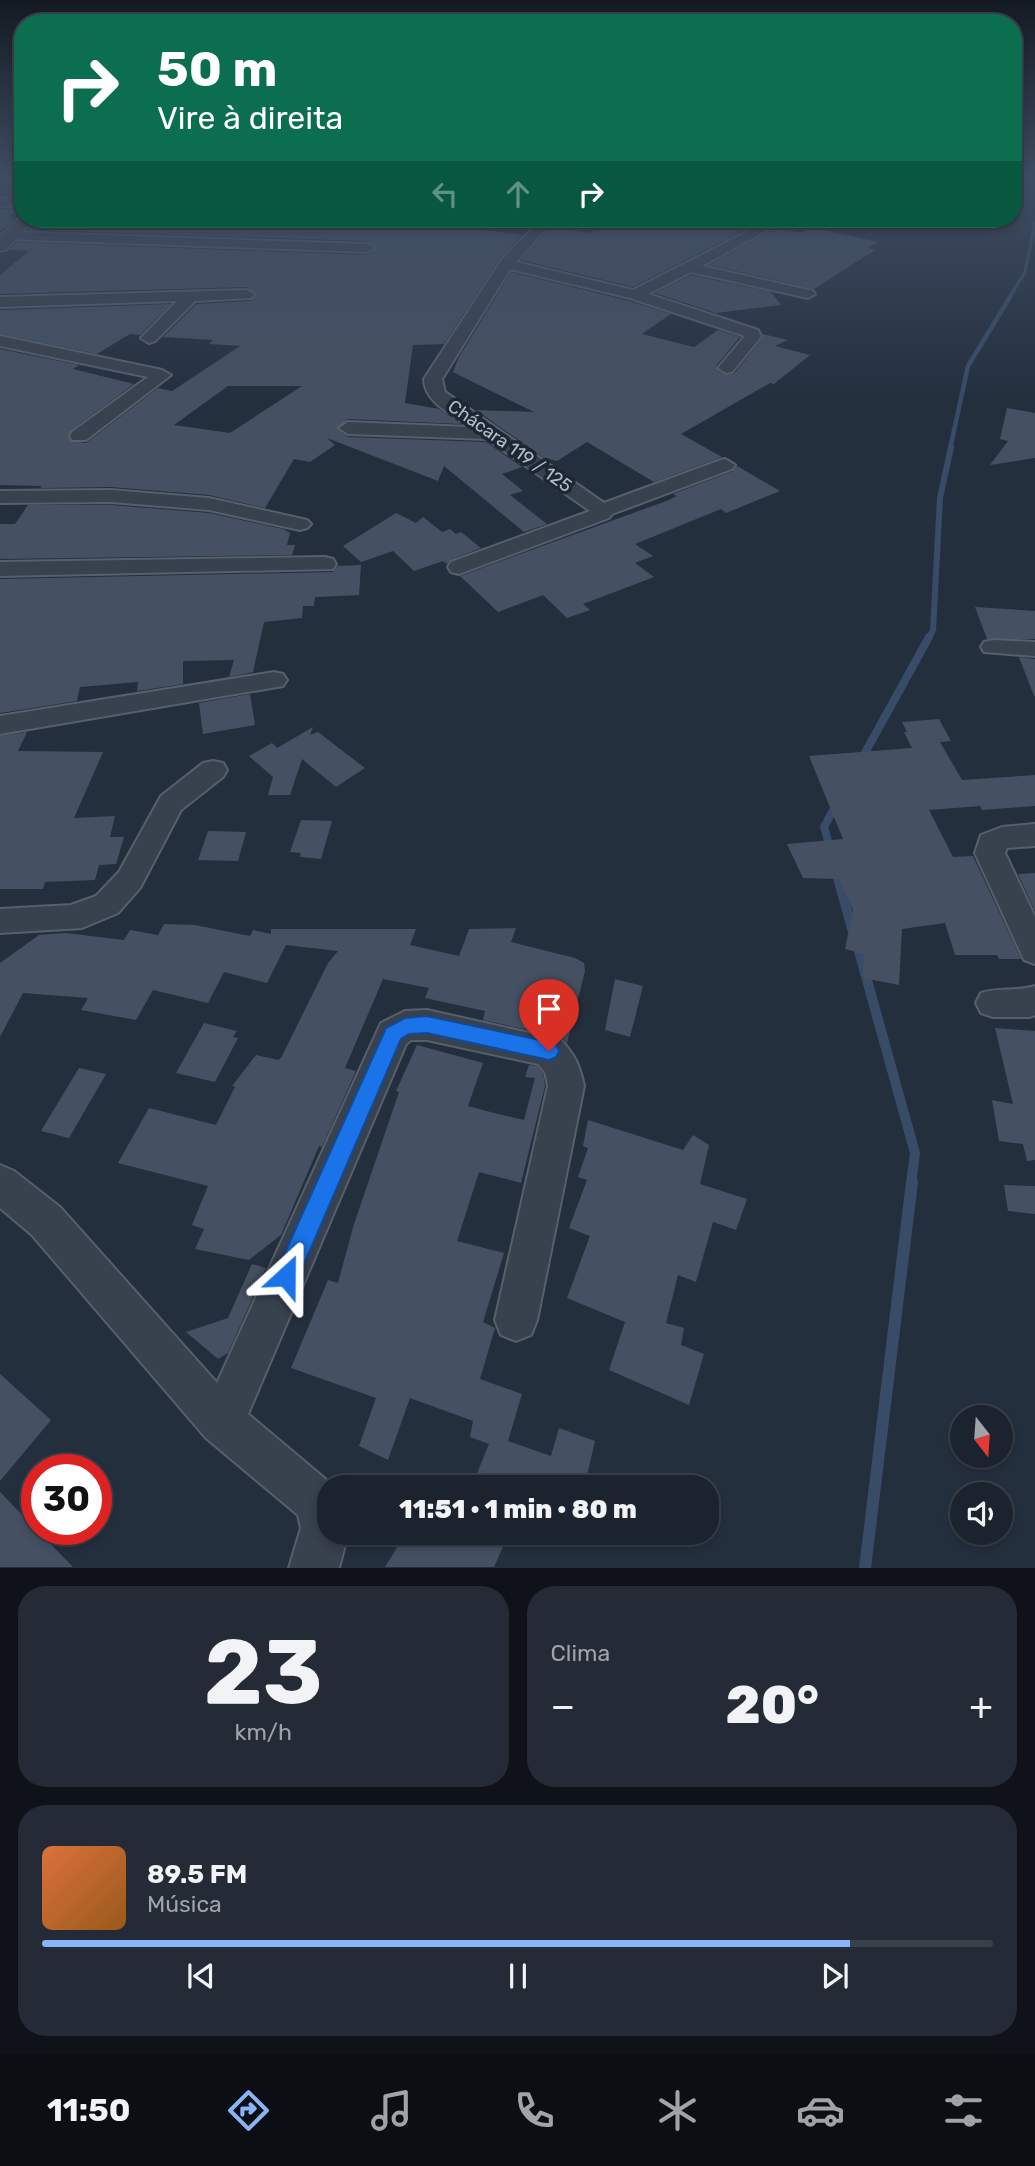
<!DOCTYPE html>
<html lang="pt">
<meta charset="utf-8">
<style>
:root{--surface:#1b232e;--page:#242b36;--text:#f1f3f6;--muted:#a0a4aa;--line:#39404a;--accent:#8ab4f8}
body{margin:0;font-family:Rubik,sans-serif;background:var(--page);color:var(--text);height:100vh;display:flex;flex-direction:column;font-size:26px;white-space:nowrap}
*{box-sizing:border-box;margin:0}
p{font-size:23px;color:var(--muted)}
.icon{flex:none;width:38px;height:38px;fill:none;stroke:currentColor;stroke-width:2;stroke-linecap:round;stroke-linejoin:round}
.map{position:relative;height:1568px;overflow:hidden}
.sheet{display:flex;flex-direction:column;gap:18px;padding:18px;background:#0f1319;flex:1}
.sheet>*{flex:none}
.banner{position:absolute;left:14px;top:14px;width:1008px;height:214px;border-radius:28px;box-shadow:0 4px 10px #0003,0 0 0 2px var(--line);background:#0b6e4f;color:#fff;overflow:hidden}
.needle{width:46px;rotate:163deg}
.controls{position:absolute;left:950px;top:1405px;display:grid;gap:14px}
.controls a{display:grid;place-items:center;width:63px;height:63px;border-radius:50%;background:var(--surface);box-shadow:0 4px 10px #0003,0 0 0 2px var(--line);font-size:35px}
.speed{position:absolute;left:21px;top:1454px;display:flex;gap:14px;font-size:35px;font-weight:700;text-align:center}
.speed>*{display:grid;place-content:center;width:91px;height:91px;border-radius:50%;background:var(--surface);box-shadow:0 4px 10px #0003,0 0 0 2px var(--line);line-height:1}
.speed .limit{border:10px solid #d22;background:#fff;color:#111}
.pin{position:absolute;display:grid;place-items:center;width:60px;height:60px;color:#fff;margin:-72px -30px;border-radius:50% 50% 50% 0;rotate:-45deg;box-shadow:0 0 7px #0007}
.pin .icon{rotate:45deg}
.me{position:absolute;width:77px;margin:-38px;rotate:24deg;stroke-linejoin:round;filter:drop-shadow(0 0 5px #0008)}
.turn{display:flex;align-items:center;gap:24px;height:147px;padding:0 28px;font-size:32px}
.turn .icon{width:91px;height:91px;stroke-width:2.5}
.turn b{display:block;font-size:49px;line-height:60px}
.lanes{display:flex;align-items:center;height:66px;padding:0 28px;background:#0003;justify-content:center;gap:35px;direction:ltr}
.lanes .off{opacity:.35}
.big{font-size:52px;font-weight:800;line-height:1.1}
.sheet .card{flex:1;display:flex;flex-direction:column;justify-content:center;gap:10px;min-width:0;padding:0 24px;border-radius:28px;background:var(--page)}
.sheet .dial{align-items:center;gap:0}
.dial b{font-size:91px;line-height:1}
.song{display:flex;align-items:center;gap:21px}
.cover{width:84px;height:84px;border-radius:10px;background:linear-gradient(135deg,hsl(20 70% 55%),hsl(30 70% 35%))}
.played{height:7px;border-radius:4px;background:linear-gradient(90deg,var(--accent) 85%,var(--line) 85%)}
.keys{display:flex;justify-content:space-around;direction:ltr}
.heat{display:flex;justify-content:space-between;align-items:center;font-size:38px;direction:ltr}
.sheet .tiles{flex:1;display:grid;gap:18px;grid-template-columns:1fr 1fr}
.card:last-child{grid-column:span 2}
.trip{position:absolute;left:317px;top:1475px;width:402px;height:70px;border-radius:28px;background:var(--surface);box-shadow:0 4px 10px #0003,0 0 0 2px var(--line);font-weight:800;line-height:70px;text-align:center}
.menu{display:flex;height:112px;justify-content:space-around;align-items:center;background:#0b0e12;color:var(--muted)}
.menu .icon{width:49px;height:49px}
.menu .active{color:var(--accent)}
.menu b{font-size:32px;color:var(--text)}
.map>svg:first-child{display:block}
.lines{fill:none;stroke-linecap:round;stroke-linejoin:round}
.stream-far5{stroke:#394c67;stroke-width:3.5}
.stream-far4{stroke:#394c67;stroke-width:4.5}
.stream-far3{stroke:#394c67;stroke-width:6}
.stream-far2{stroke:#394c67;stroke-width:8}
.stream-far1{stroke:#394c67;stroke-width:10}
.stream{stroke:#394c67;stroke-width:12}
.building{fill:#455162;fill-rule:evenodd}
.minor-casing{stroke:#565f6c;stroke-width:4}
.tertiary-casing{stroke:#565f6c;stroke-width:3}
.minor{fill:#38414e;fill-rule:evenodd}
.tertiary{fill:#38414e;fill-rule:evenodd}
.route{fill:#1a73e8;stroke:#114b97;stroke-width:2}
.labels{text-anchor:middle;stroke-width:7;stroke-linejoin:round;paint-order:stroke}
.far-street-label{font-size:18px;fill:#b4bcc9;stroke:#1d2633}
</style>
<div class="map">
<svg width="1035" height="1568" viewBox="0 0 1035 1568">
<rect width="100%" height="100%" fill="#242f3e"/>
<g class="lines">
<polyline class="stream-far5" points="1009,298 1025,272 1035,223"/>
<polyline class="stream-far4" points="950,449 968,366 1010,297"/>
<polyline class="stream-far3" points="928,639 933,630 940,498 951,447"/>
<g class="stream-far2">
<polyline points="861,760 929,637"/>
<polyline points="831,851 824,827 836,805"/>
<polyline points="836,870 839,879"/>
</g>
<g class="stream-far1">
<polyline points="838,878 853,932"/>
<polyline points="857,944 915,1153 911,1184"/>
</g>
<polyline class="stream" points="865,1568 912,1182"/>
</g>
<g class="building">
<polygon points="0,209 18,209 7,219 15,219 0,232"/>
<path d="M36,219H486L471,228L522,235L499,260L444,344L413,345L405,403L439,409L461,424L348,419L337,429L348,437L486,442L522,467L502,474L523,491L510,495L547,524L524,532L444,466L438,481L327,438L335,445L310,462L294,459L265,508L209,495L111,487L40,488L42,486L0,485V349L79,365L73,369L134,384L70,431V441L86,443L158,388L172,391L240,346L209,344L213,340L163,337L196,304L251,301L257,295L246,287L0,294V275L29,251L9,250L16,242L367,255L376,249L367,241L27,230ZM228,386H302L230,433L174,425Z"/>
<polygon points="652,219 738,219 758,223 633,287 521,260 553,225 587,233 607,224 628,230"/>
<polygon points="777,227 801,233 811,227 878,242 868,248 875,250 814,289 709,265"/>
<polygon points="511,272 629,301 671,314 642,334 694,347 718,330 740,337 716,366 717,370 725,375 734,374 761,340 763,334 788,340 775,346 810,355 774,384 770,383 681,434 722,457 654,482 587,442 557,461 544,458 476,410 534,412 453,372 459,357"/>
<polygon points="691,275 771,292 781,305 716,313 655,293"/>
<polygon points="171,304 140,335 130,334 97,354 0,334 0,310"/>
<polygon points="1007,408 1035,413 1035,458 990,465 1008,441 1000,439"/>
<polygon points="737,466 780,491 726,513 721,509 635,544 653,556 635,563 654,577 583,604 590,610 567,618 543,595 498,612 460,576 669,500 677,496 673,494 733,471"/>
<polygon points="28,505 111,505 209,513 283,529 290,533 287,545 295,545 292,555 0,559 0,524 15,524"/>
<polygon points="396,513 416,523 423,517 442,532 450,529 456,534 461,532 481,548 450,560 447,564 443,561 414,571 393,551 361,562 343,546"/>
<polygon points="361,565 359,595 315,597 314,606 303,606 302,618 264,622 253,672 229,677 234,660 183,661 183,684 137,691 138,682 80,687 77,701 0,713 0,579 333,572 338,566"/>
<polygon points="975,607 1035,611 1035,639 987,639"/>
<polygon points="1019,657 1035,659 1035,696 1034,696"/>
<polygon points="250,694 255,725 203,734 199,703"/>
<polygon points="939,719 951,741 940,742 962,780 1035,775 1035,806 982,810 980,806 929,810 953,857 973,856 1021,959 999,959 997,955 955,955 945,923 902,929 899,985 863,978 864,954 845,949 853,910 839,879 803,878 787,844 843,839 809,756 912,748 904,732 907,732 902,722"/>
<polygon points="313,727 310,735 318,732 365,768 336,787 302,759 290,795 268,795 273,777 249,756 272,743 277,748"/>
<polygon points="27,732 18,751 103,752 74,818 115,816 110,837 124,837 116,864 99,865 95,880 45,882 43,889 0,889 0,736"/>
<polygon points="301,820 332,821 321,859 300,857 301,853 290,852"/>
<polygon points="208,831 246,832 238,861 198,860"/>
<polygon points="1035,873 1035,911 1018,874"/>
<polygon points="164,924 195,925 250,936 253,930 271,934 271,929 416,929 410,945 459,956 469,929 516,928 511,942 575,958 584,963 585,971 567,1043 562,1037 483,1020 485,1011 425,998 429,988 383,979 345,1068 356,1071 322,1147 319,1146 281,1235 249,1260 195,1249 204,1229 192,1225 208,1186 118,1163 149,1108 216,1125 235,1087 232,1086 256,1055 278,1060 281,1058 328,963 338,951 286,945 267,983 224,972 208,1003 153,990 136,1020 81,1010 88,998 23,993 0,1037 0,963 39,935 66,933 124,940 130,930 158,935"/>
<polygon points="615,979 643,986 630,1037 605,1030"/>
<polygon points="204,1023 237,1031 233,1037 238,1038 215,1082 176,1073"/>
<polygon points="995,1028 1035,1031 1035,1160 1027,1161 1023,1144 999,1141 992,1100 1013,1104"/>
<polygon points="417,1045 483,1063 468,1106 494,1113 524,1120 535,1078 525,1077 529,1065 537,1066 543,1073 545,1086 521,1183 479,1172 457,1241 504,1253 483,1322 495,1328 480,1379 522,1394 508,1441 551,1456 559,1428 595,1441 584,1488 471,1488 489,1444 470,1437 473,1421 410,1398 388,1460 359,1446 376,1398 291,1368 328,1280 338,1283 354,1224 399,1092 396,1091"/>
<polygon points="79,1068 106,1074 69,1138 41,1131"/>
<polygon points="588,1120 683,1150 693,1135 709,1145 700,1184 747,1199 736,1230 713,1222 696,1282 678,1275 666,1323 684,1328 681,1345 704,1354 689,1405 609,1370 625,1322 567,1298 590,1236 569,1228 587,1180 578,1177 588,1148 583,1146"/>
<polygon points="1004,1185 1035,1186 1035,1214 1008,1211"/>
<polygon points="252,1264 266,1268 228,1353 218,1359 186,1332 228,1318"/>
<polygon points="0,1374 51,1420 0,1481"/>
<polygon points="0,1492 73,1567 0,1567"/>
<polygon points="406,1533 509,1533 494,1567 385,1567"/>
</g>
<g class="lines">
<defs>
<g id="minor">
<rect x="0" y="198" width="23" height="8"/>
<path d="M542,219H555L516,262L633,290L772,219H787L702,266L813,291L815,294L808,298L691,272L648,294L758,330L761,336L759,339L732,372L726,373L718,368L745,336L630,298L510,269L442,379L445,392L604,503L718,461L725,459L735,465L732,469L612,514L609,518L459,574L451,572L448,567L451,562L590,511L487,439L348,434L339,428L348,422L470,427C453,415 424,402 424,379L501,261Z"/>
<polygon points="10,232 367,244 374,248 367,252 5,239 5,233"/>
<polygon points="246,290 251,292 254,295 251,298 195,301 155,341 149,343 141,338 177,301 0,307 0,297"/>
<polygon points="0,336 162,370 171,375 86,440 72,440 70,436 72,432 148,377 0,346"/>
<polygon points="111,490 209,498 307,520 311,524 307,528 300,530 209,510 111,502 0,503 0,491"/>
<polygon points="325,557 333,559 336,564 333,569 0,576 0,562"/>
<polygon points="993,640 1035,642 1035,656 984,652 981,647 984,642"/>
<polygon points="274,672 283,674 287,680 283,686 0,734 0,716"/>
<polygon points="213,761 223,763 227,770 223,777 181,810 140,888 118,913 82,928 0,933 0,909 71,905 96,896 119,872 161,796 203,763"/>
<polygon points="1035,824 1035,846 1007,848 1005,853 1035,917 1035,964 1024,960 975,853 981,835 1002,827"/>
<path d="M1035,986V1015L1030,1017H993L981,1013L976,1003L981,993C999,987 1017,992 1035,986Z"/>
<path d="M427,1010L561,1040C575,1055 580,1066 584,1086L537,1320L531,1335L516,1341L501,1335L495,1320L548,1086L545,1072L538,1064L427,1040H411L406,1044L248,1414L336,1488H329V1533H348L339,1568H289L301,1528L298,1515L206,1438L32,1235L0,1208V1165L14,1171L60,1207L217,1383L381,1023L405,1011Z"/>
</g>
<polygon id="tertiary" points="23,215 23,219 33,219 6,250 0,251 0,236"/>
</defs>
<use href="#minor" class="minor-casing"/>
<use href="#tertiary" class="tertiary-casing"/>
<use href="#minor" class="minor"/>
<use href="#tertiary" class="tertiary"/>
</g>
<linearGradient id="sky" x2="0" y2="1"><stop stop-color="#141a22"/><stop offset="0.45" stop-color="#3f4d63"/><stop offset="1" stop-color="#3f4d63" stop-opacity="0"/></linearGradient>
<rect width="1035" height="398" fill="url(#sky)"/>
<polygon class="route" points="427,1016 549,1042 556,1045 559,1051 556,1057 549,1060 427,1033 409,1034 401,1039 295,1285 286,1288 278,1285 275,1276 278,1268 386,1028 405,1018"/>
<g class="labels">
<g class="far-street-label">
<text transform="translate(510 446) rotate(35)" y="6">Chácara 119 / 125</text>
</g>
</g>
</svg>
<div class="controls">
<a><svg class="needle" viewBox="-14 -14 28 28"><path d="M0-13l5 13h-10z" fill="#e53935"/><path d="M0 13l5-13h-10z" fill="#a0a4aa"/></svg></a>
<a><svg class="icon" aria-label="sound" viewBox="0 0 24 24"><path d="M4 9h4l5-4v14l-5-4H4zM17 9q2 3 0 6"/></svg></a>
</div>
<div class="speed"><div class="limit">30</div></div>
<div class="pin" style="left:549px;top:1051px;background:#d93025"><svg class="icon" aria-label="arrive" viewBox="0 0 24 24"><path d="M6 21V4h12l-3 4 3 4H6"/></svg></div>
<svg class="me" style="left:286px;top:1276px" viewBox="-20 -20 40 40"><path d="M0-17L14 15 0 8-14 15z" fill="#1a73e8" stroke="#fff" stroke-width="4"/></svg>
<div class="trip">11:51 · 1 min · 80 m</div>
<div class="banner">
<div class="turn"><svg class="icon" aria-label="right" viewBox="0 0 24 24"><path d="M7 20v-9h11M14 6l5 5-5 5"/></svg><div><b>50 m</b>Vire à direita</div></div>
<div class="lanes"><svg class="icon off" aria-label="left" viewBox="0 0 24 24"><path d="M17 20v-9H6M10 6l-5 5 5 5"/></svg><svg class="icon off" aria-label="ahead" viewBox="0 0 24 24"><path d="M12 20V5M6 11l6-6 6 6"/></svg><svg class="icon" aria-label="right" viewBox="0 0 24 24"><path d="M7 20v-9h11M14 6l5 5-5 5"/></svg></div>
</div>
</div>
<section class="sheet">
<div class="tiles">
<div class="card dial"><b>23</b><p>km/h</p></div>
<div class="card"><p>Clima</p>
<div class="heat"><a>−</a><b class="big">20°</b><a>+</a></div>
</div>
<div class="card">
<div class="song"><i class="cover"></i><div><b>89.5 FM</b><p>Música</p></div></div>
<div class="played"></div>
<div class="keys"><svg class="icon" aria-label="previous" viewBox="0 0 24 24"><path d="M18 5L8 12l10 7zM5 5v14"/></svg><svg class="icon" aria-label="pause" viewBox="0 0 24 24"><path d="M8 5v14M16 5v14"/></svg><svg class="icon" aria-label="next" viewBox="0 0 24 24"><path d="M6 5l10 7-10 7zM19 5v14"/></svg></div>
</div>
</div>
</section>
<nav class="menu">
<b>11:50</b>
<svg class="icon active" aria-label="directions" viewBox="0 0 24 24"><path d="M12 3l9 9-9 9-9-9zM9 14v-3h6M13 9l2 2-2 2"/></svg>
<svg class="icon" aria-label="music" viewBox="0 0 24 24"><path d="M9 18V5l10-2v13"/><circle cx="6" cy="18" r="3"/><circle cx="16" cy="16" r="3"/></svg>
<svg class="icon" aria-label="phone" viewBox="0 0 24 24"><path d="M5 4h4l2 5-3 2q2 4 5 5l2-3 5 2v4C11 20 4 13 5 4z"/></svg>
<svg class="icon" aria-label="climate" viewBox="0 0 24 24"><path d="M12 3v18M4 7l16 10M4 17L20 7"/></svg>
<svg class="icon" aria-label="car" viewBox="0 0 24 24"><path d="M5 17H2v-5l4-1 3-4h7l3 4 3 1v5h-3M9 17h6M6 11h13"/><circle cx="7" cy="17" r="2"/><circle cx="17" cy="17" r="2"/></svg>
<svg class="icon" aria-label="filters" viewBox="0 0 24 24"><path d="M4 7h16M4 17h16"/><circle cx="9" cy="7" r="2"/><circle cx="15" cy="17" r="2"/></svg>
</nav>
